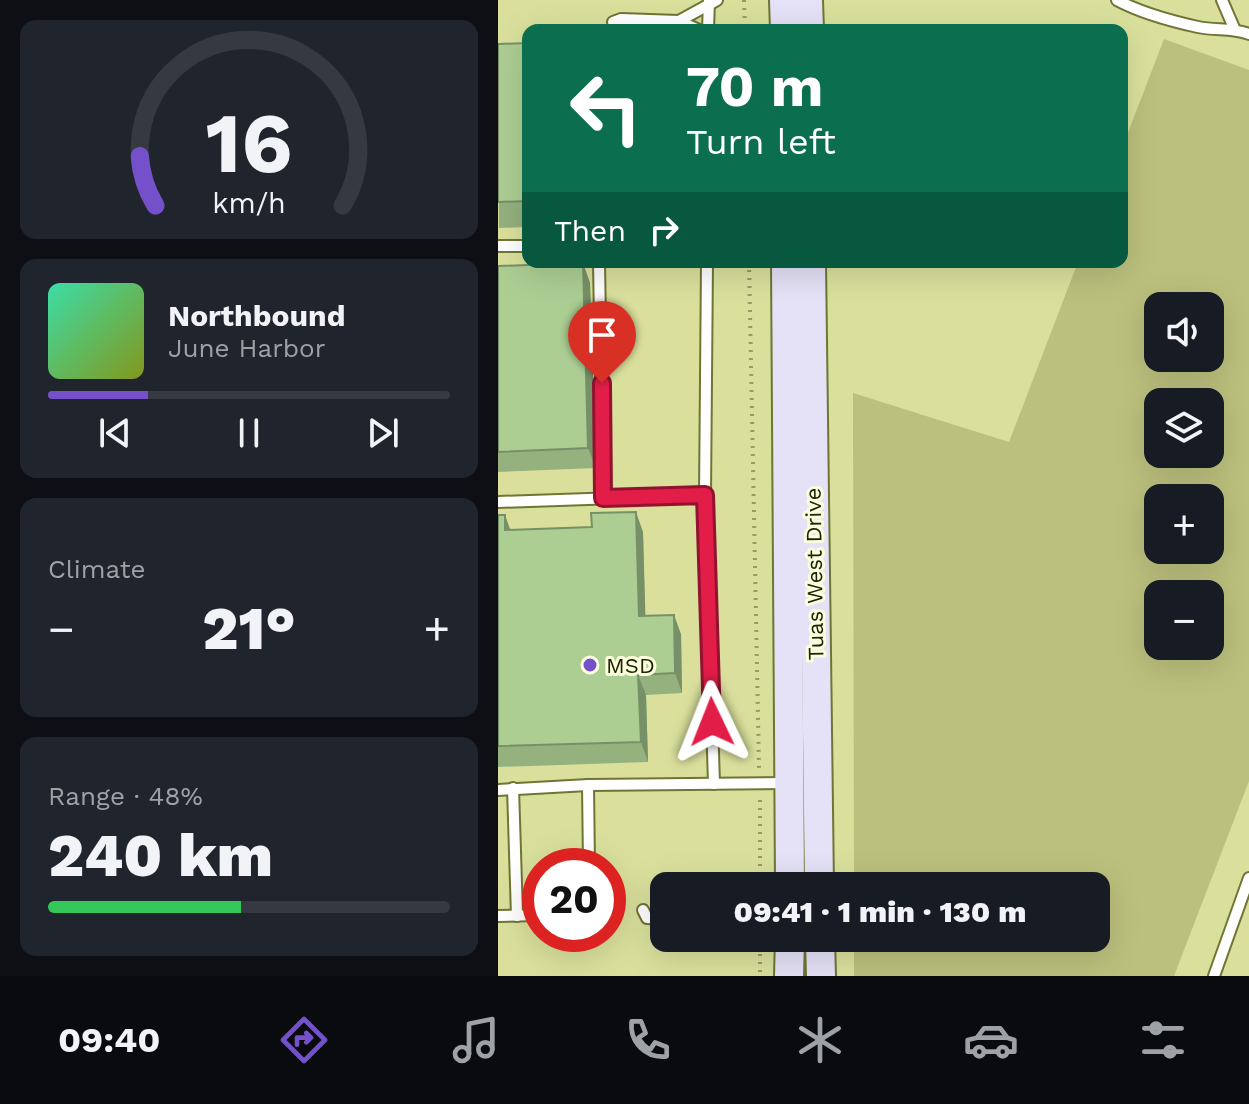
<!DOCTYPE html>
<meta charset="utf-8">
<style>
:root{--surface:#171b24;--page:#20242c;--text:#f1f3f6;--muted:#9ea1a6;--line:#363941;--accent:#7451ca}
body{margin:0;font-family:"Work Sans",sans-serif;background:var(--page);color:var(--text);height:100vh;display:flex;flex-direction:column;font-size:30px;white-space:nowrap}
*{box-sizing:border-box;margin:0}
p{font-size:26px;color:var(--muted)}
.icon{flex:none;width:44px;height:44px;fill:none;stroke:currentColor;stroke-width:2;stroke-linecap:round;stroke-linejoin:round}
.map{position:relative;flex:1;overflow:hidden}
.drawer{display:flex;flex-direction:column;gap:20px;padding:20px;background:#0d0f14;width:498px}
.drawer>*{flex:none}
.top-card{position:absolute;left:24px;top:24px;width:606px;height:244px;border-radius:16px;box-shadow:0 8px 32px #0002;background:#0b6e4f;color:#fff;overflow:hidden}
.fabs{position:absolute;left:646px;top:292px;display:grid;gap:16px}
.fabs a{display:grid;place-items:center;width:80px;height:80px;border-radius:16px;background:var(--surface);box-shadow:0 8px 32px #0002;font-size:40px}
.speed{position:absolute;left:24px;top:848px;display:flex;gap:16px;font-size:40px;font-weight:700;text-align:center}
.speed>*{display:grid;place-content:center;width:104px;height:104px;border-radius:50%;background:var(--surface);box-shadow:0 8px 32px #0002;line-height:1}
.speed .limit{border:12px solid #d22;background:#fff;color:#111}
.pin{position:absolute;display:grid;place-items:center;width:68px;height:68px;color:#fff;margin:-82px -34px;border-radius:50% 50% 50% 0;rotate:-45deg;box-shadow:0 0 8px #0007}
.pin .icon{rotate:45deg}
.me{position:absolute;width:88px;margin:-44px;rotate:358deg;stroke-linejoin:round;filter:drop-shadow(0 0 6px #0008)}
.turn{display:flex;align-items:center;gap:28px;height:168px;padding:0 32px;font-size:36px}
.turn .icon{width:104px;height:104px;stroke-width:2.5}
.turn b{display:block;font-size:56px;line-height:68px}
.then{display:flex;align-items:center;height:76px;padding:0 32px;background:#0003;gap:16px;font-size:30px}
.big{font-size:60px;font-weight:800;line-height:1.1}
.drawer .card{flex:1;display:flex;flex-direction:column;justify-content:center;gap:12px;min-width:0;padding:0 28px;border-radius:16px;background:var(--page)}
.drawer .dial{align-items:center;gap:0}
.dial svg{height:208px;overflow:visible;fill:none;stroke:var(--line);stroke-width:7;stroke-linecap:round;text-anchor:middle}
.dial text{fill:var(--text);stroke:none}
.song{display:flex;align-items:center;gap:24px}
.cover{width:96px;height:96px;border-radius:12px;background:linear-gradient(135deg,hsl(160 70% 55%),hsl(70 70% 35%))}
.played{height:8px;border-radius:4px;background:linear-gradient(90deg,var(--accent) 25%,var(--line) 25%)}
.keys{display:flex;justify-content:space-around;direction:ltr}
.heat{display:flex;justify-content:space-between;align-items:center;font-size:44px;direction:ltr}
.charge{height:12px;border-radius:6px;background:linear-gradient(90deg,#34c759 48%,var(--line) 0)}
.trip{position:absolute;left:152px;top:872px;width:460px;height:80px;border-radius:16px;background:var(--surface);box-shadow:0 8px 32px #0002;font-weight:800;line-height:80px;text-align:center}
.dock{display:flex;height:128px;justify-content:space-around;align-items:center;background:#090b0e;color:var(--muted)}
.dock .icon{width:56px;height:56px}
.dock .selected{color:var(--accent)}
.dock b{font-size:36px;color:var(--text)}
main{display:flex;flex:1;min-height:0}
.map>svg:first-child{display:block}
.green{fill:#bbc07d;fill-rule:evenodd}
.lines{fill:none;stroke-linecap:round;stroke-linejoin:round}
.service-casing{stroke:#707434;stroke-width:14}
.secondary-casing{stroke:#707434;stroke-width:32}
.path{stroke:#969a65;stroke-width:4;stroke-dasharray:2 6;stroke-linecap:butt}
.service{stroke:#fff;stroke-width:10}
.secondary{stroke:#e5e1f6;stroke-width:28}
.wall{fill:#94b17e}
.shaded-wall{fill:#789067}
.building{fill:#acce93;stroke:#789067;stroke-width:2}
.route-casing{stroke:#92132f;stroke-width:20}
.route{stroke:#e11d48;stroke-width:14}
.poi-dot{fill:#7451ca;stroke:#fafedd;stroke-width:3}
.labels{text-anchor:middle;stroke-width:6;stroke-linejoin:round;paint-order:stroke}
.street-label{font-size:22px;fill:#202207;stroke:#fafedd}
.poi-label{font-size:22px;fill:#202207;stroke:#fafedd;text-anchor:start}
</style>
<main>
<section class="drawer">
<div class="card dial"><svg viewBox="0 0 100 80">
<path d="M14 69A42 42 0 1 1 86 69"/>
<path d="M14 69A42 42 0 0 1 8 50" stroke="#7451ca"/>
<text x="50" y="56" font-size="32" font-weight="700">16</text>
<text x="50" y="72" font-size="11">km/h</text>
</svg></div>
<div class="card">
<div class="song"><i class="cover"></i><div><b>Northbound</b><p>June Harbor</p></div></div>
<div class="played"></div>
<div class="keys"><svg class="icon" aria-label="previous" viewBox="0 0 24 24"><path d="M18 5L8 12l10 7zM5 5v14"/></svg><svg class="icon" aria-label="pause" viewBox="0 0 24 24"><path d="M8 5v14M16 5v14"/></svg><svg class="icon" aria-label="next" viewBox="0 0 24 24"><path d="M6 5l10 7-10 7zM19 5v14"/></svg></div>
</div>
<div class="card"><p>Climate</p>
<div class="heat"><a>−</a><b class="big">21°</b><a>+</a></div>
</div>
<div class="card"><p>Range · 48%</p><b class="big">240 km</b><div class="charge"></div></div>
</section>
<div class="map">
<svg width="751" height="976" viewBox="0 0 751 976">
<rect width="100%" height="100%" fill="#dae09c"/>
<path class="green" d="M666,39L751,70V781L676,976H356V938H598V886H356L355,393L511,442L580,262H624V148ZM660,306H712V358H660ZM660,402H712V454H660ZM660,498H712V550H660ZM660,594H712V646H660Z"/>
<g class="lines">
<defs>
<g id="service">
<path d="M619,0C643,13 673,21 700,27C718,31 733,27 751,34"/>
<polyline points="724,0 736,28"/>
<polyline points="181,21 219,0"/>
<polyline points="115,22 123,19 181,21 201,30"/>
<polyline points="210,30 211,0"/>
<polyline points="0,246 30,246"/>
<polyline points="101,262 105,498"/>
<polyline points="209,262 207,495 216,784"/>
<polyline points="0,502 207,495"/>
<polyline points="90,785 91,866"/>
<polyline points="15,788 19,916"/>
<polyline points="0,790 90,785 290,783"/>
<polyline points="145,910 149,918 166,919"/>
<polyline points="0,916 42,915"/>
<polyline points="716,976 751,878"/>
</g>
<g id="secondary">
<polyline points="286,0 287,30"/>
<polyline points="310,0 311,30"/>
<polyline points="288,262 292,886"/>
<polyline points="313,262 321,886"/>
<polyline points="322,938 323,976"/>
<polyline points="291,976 292,938"/>
</g>
</defs>
<use href="#service" class="service-casing"/>
<use href="#secondary" class="secondary-casing"/>
<g class="path">
<polyline points="246,0 247,30"/>
<polyline points="251,262 261,768"/>
<polyline points="262,800 262,886"/>
<polyline points="262,938 262,976"/>
</g>
<use href="#service" class="service"/>
<use href="#secondary" class="secondary"/>
</g>
<g class="wall">
<polygon points="30,43 30,227 1,228 0,44"/>
<polygon points="85,263 92,283 98,468 0,472 0,266"/>
<polygon points="0,515 7,515 12,530 145,532 147,616 183,634 184,693 148,695 150,762 0,767"/>
</g>
<g class="shaded-wall">
<polygon points="85,263 92,283 98,468 90,448"/>
<polygon points="138,512 145,532 148,636 141,616"/>
<polygon points="7,515 14,535 7,530"/>
<polygon points="176,615 183,634 184,693 177,673"/>
<polygon points="140,675 148,695 150,762 143,742"/>
</g>
<g class="building">
<polygon points="30,43 30,201 0,202 0,44"/>
<polygon points="85,263 90,448 0,452 0,266"/>
<polygon points="138,512 141,616 176,615 177,673 140,675 143,742 0,746 0,515 7,515 7,530 94,527 93,513"/>
</g>
<g class="lines">
<defs>
<polyline id="route" points="104,383 105,498 207,495 214,722"/>
</defs>
<use href="#route" class="route-casing"/>
<use href="#route" class="route"/>
</g>
<circle class="poi-dot" cx="92" cy="665" r="8"/>
<g class="labels">
<g class="street-label">
<text transform="translate(316 574) rotate(-91)" y="8">Tuas West Drive</text>
</g>
<g class="poi-label">
<text x="108" y="673">MSD</text>
</g>
</g>
</svg>
<div class="fabs">
<a><svg class="icon" aria-label="sound" viewBox="0 0 24 24"><path d="M4 9h4l5-4v14l-5-4H4zM17 9q2 3 0 6"/></svg></a>
<a><svg class="icon" aria-label="layers" viewBox="0 0 24 24"><path d="M12 4l9 5-9 5-9-5zM3 14l9 5 9-5"/></svg></a>
<a>+</a>
<a>−</a>
</div>
<div class="speed"><div class="limit">20</div></div>
<div class="pin" style="left:104px;top:383px;background:#d93025"><svg class="icon" aria-label="arrive" viewBox="0 0 24 24"><path d="M6 21V4h12l-3 4 3 4H6"/></svg></div>
<svg class="me" style="left:214px;top:722px" viewBox="-20 -20 40 40"><path d="M0-17L14 15 0 8-14 15z" fill="#e11d48" stroke="#fff" stroke-width="4"/></svg>
<div class="trip">09:41 · 1 min · 130 m</div>
<div class="top-card">
<div class="turn"><svg class="icon" aria-label="left" viewBox="0 0 24 24"><path d="M17 20v-9H6M10 6l-5 5 5 5"/></svg><div><b>70 m</b>Turn left</div></div>
<div class="then">Then<svg class="icon" aria-label="right" viewBox="0 0 24 24"><path d="M7 20v-9h11M14 6l5 5-5 5"/></svg></div>
</div>
</div>
</main>
<nav class="dock">
<b>09:40</b>
<svg class="icon selected" aria-label="directions" viewBox="0 0 24 24"><path d="M12 3l9 9-9 9-9-9zM9 14v-3h6M13 9l2 2-2 2"/></svg>
<svg class="icon" aria-label="music" viewBox="0 0 24 24"><path d="M9 18V5l10-2v13"/><circle cx="6" cy="18" r="3"/><circle cx="16" cy="16" r="3"/></svg>
<svg class="icon" aria-label="phone" viewBox="0 0 24 24"><path d="M5 4h4l2 5-3 2q2 4 5 5l2-3 5 2v4C11 20 4 13 5 4z"/></svg>
<svg class="icon" aria-label="climate" viewBox="0 0 24 24"><path d="M12 3v18M4 7l16 10M4 17L20 7"/></svg>
<svg class="icon" aria-label="car" viewBox="0 0 24 24"><path d="M5 17H2v-5l4-1 3-4h7l3 4 3 1v5h-3M9 17h6M6 11h13"/><circle cx="7" cy="17" r="2"/><circle cx="17" cy="17" r="2"/></svg>
<svg class="icon" aria-label="filters" viewBox="0 0 24 24"><path d="M4 7h16M4 17h16"/><circle cx="9" cy="7" r="2"/><circle cx="15" cy="17" r="2"/></svg>
</nav>
